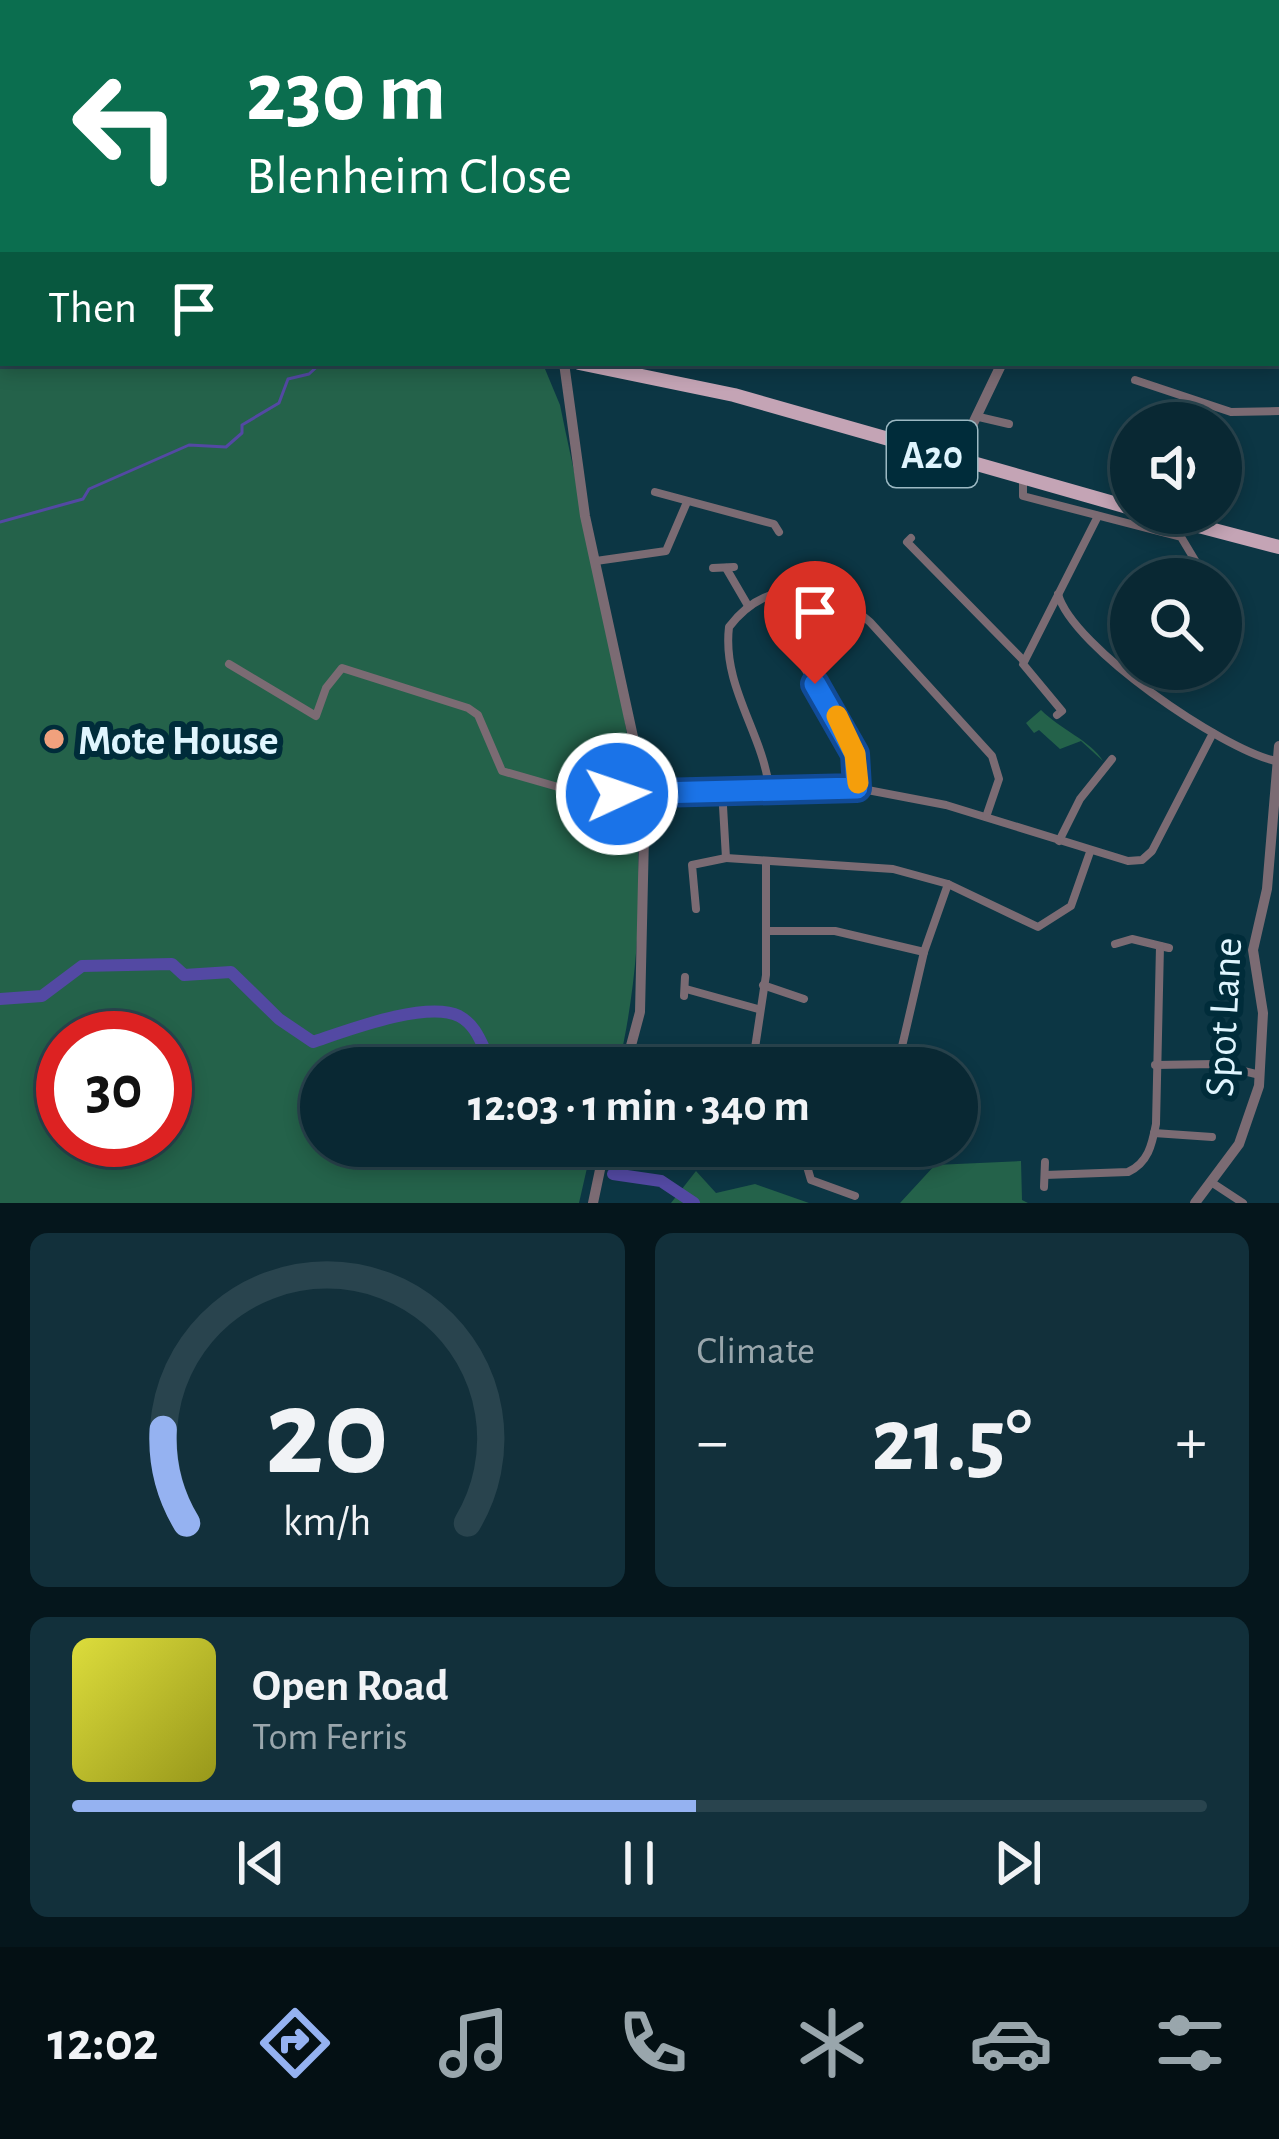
<!DOCTYPE html>
<meta charset="utf-8">
<style>
:root{--surface:#092833;--page:#12303b;--text:#f1f3f6;--muted:#99a6ac;--line:#29444e;--accent:#95b2f1}
body{margin:0;font-family:"Alegreya Sans",sans-serif;background:var(--page);color:var(--text);height:100vh;display:flex;flex-direction:column;font-size:45px;white-space:nowrap}
*{box-sizing:border-box;margin:0}
p{font-size:39px;color:var(--muted)}
.icon{flex:none;width:66px;height:66px;fill:none;stroke:currentColor;stroke-width:2;stroke-linecap:round;stroke-linejoin:round}
.map{position:relative;height:1203px;overflow:hidden}
.panel{display:flex;flex-direction:column;gap:30px;padding:30px;background:#05161c;flex:1}
.panel>*{flex:none}
.banner{position:absolute;left:0px;top:0px;width:1281px;height:366px;box-shadow:0 6px 18px #0003,0 0 0 3px var(--line);background:#0b6e4f;color:#fff;overflow:hidden}
.buttons{position:absolute;left:1110px;top:402px;display:grid;gap:24px}
.buttons a{display:grid;place-items:center;width:132px;height:132px;border-radius:50%;background:var(--surface);box-shadow:0 6px 18px #0003,0 0 0 3px var(--line);font-size:60px}
.speed{position:absolute;left:36px;top:1011px;display:flex;gap:24px;font-size:60px;font-weight:700;text-align:center}
.speed>*{display:grid;place-content:center;width:156px;height:156px;border-radius:50%;background:var(--surface);box-shadow:0 6px 18px #0003,0 0 0 3px var(--line);line-height:1}
.speed .limit{border:18px solid #d22;background:#fff;color:#111}
.pin{position:absolute;display:grid;place-items:center;width:102px;height:102px;color:#fff;margin:-123px -51px;border-radius:50% 50% 50% 0;rotate:-45deg;box-shadow:0 0 12px #0007}
.pin .icon{rotate:45deg}
.me{position:absolute;width:132px;margin:-66px;rotate:87deg;stroke-linejoin:round;filter:drop-shadow(0 0 9px #0008)}
.turn{display:flex;align-items:center;gap:42px;height:252px;padding:0 48px;font-size:54px}
.turn .icon{width:156px;height:156px;stroke-width:2.5}
.turn b{display:block;font-size:84px;line-height:102px}
.then{display:flex;align-items:center;height:114px;padding:0 48px;background:#0003;gap:24px;font-size:45px}
.big{font-size:90px;font-weight:700;line-height:1.1}
.panel .widget{flex:1;display:flex;flex-direction:column;justify-content:center;gap:18px;min-width:0;padding:0 42px;border-radius:18px;background:var(--page)}
.panel .dial{align-items:center;gap:0}
.dial svg{height:312px;overflow:visible;fill:none;stroke:var(--line);stroke-width:7;stroke-linecap:round;text-anchor:middle}
.dial text{fill:var(--text);stroke:none}
.song{display:flex;align-items:center;gap:36px}
.cover{width:144px;height:144px;border-radius:18px;background:linear-gradient(135deg,hsl(60 70% 55%),hsl(60 70% 35%))}
.played{height:12px;border-radius:6px;background:linear-gradient(90deg,var(--accent) 55%,var(--line) 55%)}
.keys{display:flex;justify-content:space-around;direction:ltr}
.heat{display:flex;justify-content:space-between;align-items:center;font-size:66px;direction:ltr}
.panel .tiles{flex:1;display:grid;gap:30px;grid-template-columns:1fr 1fr}
.widget:last-child{grid-column:span 2}
.trip{position:absolute;left:300px;top:1047px;width:678px;height:120px;border-radius:60px;background:var(--surface);box-shadow:0 6px 18px #0003,0 0 0 3px var(--line);font-weight:700;line-height:120px;text-align:center}
.menu{display:flex;height:192px;justify-content:space-around;align-items:center;background:#041014;color:var(--muted)}
.menu .icon{width:84px;height:84px}
.menu .current{color:var(--accent)}
.menu b{font-size:54px;color:var(--text)}
.map>svg:first-child{display:block}
.green{fill:#24624a;fill-rule:evenodd}
.lines{fill:none;stroke-linecap:round;stroke-linejoin:round}
.stream{stroke:#5349a3;stroke-width:3}
.river{stroke:#5349a3;stroke-width:12}
.minor{stroke:#7b6b73;stroke-width:8}
.tertiary{stroke:#7b6b73;stroke-width:10}
.primary{stroke:#c4a4b5;stroke-width:14}
.rail{stroke:#7897a3;stroke-width:3;stroke-dasharray:15 15;stroke-linecap:butt}
.route-casing{stroke:#114b97;stroke-width:30}
.route{stroke:#1a73e8;stroke-width:21}
.slow{stroke:#f59e0b;stroke-width:21}
.poi-dot{fill:#f1a17d;stroke:#002c3a;stroke-width:4.5}
.labels{text-anchor:middle;stroke-width:12;stroke-linejoin:round;paint-order:stroke}
.shield{fill:#002c3a;stroke:#9cb9c3;stroke-width:3}
.shield-label{font-size:39px;font-weight:bold;fill:#dff5fe}
.poi-label{font-size:42px;font-weight:bold;fill:#dff5fe;stroke:#002c3a;text-anchor:start}
.street-label{font-size:42px;fill:#dff5fe;stroke:#002c3a}
</style>
<div class="map">
<svg width="1279" height="1203" viewBox="0 0 1279 1203">
<rect width="100%" height="100%" fill="#0c3644"/>
<g class="green">
<polygon points="697,0 916,0 693,3"/>
<path d="M0,289L3,363H527L545,369L560,405C606,632 673,835 618,1068H321V1146H592L579,1203H0ZM63,1038H165V1140H63Z"/>
<path d="M1041,710C1060,729 1091,741 1103,761L1081,741L1060,749L1039,730L1034,733L1026,723Z"/>
<polygon points="1021,1161 1022,1200 1028,1203 900,1203 935,1165"/>
<polygon points="696,1171 716,1193 755,1184 809,1203 671,1203"/>
</g>
<g class="lines">
<g class="stream">
<polyline points="844,3 846,0"/>
<polyline points="0,522 83,499 89,489 189,445 226,447 242,433 242,425 279,403 288,379 309,374 321,363"/>
</g>
<g class="river">
<path d="M0,999L42,996L82,966L172,964L184,975L231,972L279,1019L313,1042C346,1031 426,1000 459,1016C481,1028 482,1051 495,1068"/>
<polyline points="570,1146 580,1158"/>
<polyline points="613,1174 661,1181 694,1203"/>
</g>
<g class="minor">
<polyline points="136,0 143,2"/>
<polyline points="407,0 413,3"/>
<polyline points="496,0 502,3"/>
<polyline points="1147,0 1148,3"/>
<polyline points="100,3 102,0"/>
<polyline points="259,3 262,0"/>
<polyline points="427,3 430,0"/>
<polyline points="545,3 548,0"/>
<polyline points="619,3 623,0"/>
<polyline points="1050,3 1062,0"/>
<polyline points="0,53 3,43"/>
<polyline points="0,88 3,93"/>
<polyline points="0,138 3,135"/>
<polyline points="1278,301 1279,301"/>
<polyline points="1135,380 1231,412 1279,411"/>
<polyline points="979,417 1009,424"/>
<polyline points="1023,480 1023,496 1181,537 1196,562 1194,579"/>
<polyline points="655,492 774,524 779,532"/>
<polyline points="911,538 907,542 1024,661"/>
<polyline points="596,561 666,551 687,502"/>
<polyline points="713,568 734,567"/>
<polyline points="726,568 747,604"/>
<path d="M1058,594C1072,647 1223,750 1276,761"/>
<polyline points="229,664 316,716 326,688 342,668 468,708 478,715 502,771 586,795 857,788 946,805 1128,861 1142,860 1152,851 1213,733"/>
<path d="M805,669C829,704 862,743 857,788"/>
<polyline points="1057,715 1062,711 1023,664 1098,516"/>
<path d="M769,787C762,732 722,686 729,627C767,577 826,582 870,622L992,756L999,779L986,817"/>
<polyline points="722,789 726,858"/>
<polyline points="1059,841 1080,799 1112,759"/>
<polyline points="726,858 893,869 948,884 1038,927 1071,906 1090,852"/>
<polyline points="696,909 692,865 726,858"/>
<polyline points="766,931 835,931 924,952"/>
<polyline points="1115,944 1132,939 1169,948"/>
<polyline points="763,985 804,999"/>
<polyline points="686,989 758,1009"/>
<polyline points="684,996 685,977"/>
<polyline points="754,1054 787,1056"/>
<polyline points="1155,1065 1215,1064 1260,1075"/>
<polyline points="695,1068 716,1068"/>
<polyline points="752,1068 766,975 766,863"/>
<polyline points="897,1068 924,952 948,884"/>
<polyline points="1154,1133 1212,1137"/>
<polyline points="801,1146 811,1180 855,1196"/>
<path d="M1045,1175L1128,1172C1148,1163 1152,1145 1156,1124L1160,946"/>
<polyline points="1211,1182 1243,1203"/>
<polyline points="1044,1187 1045,1162"/>
</g>
<g class="tertiary">
<polyline points="1278,37 1279,37"/>
<polyline points="564,363 585,516 645,792 640,1012 625,1068"/>
<polyline points="955,461 1002,363"/>
<polyline points="593,1203 605,1146"/>
<polyline points="1195,1203 1239,1144 1259,1086 1263,1013 1253,950 1267,889 1279,746"/>
</g>
<g class="primary">
<polyline points="0,255 3,255"/>
<polyline points="579,363 734,395 1131,508"/>
<polyline points="1149,513 1279,547"/>
</g>
<g class="rail">
<polyline points="672,3 676,0"/>
<polyline points="0,208 3,208"/>
</g>
</g>
<g class="lines">
<defs>
<polyline id="route" points="617,794 857,788 855,754 815,684"/>
</defs>
<use href="#route" class="route-casing"/>
<use href="#route" class="route"/>
<polyline class="slow" points="837,716 855,754 858,783"/>
</g>
<circle class="poi-dot" cx="54" cy="739" r="12"/>
<g class="labels">
<rect class="shield" x="887" y="421" width="90" height="66" rx="9"/>
<g class="shield-label">
<text x="932" y="468">A20</text>
</g>
<g class="poi-label">
<text x="78" y="754">Mote House</text>
</g>
<g class="street-label">
<text transform="translate(1222 1017) rotate(-87)" y="15">Spot Lane</text>
</g>
</g>
</svg>
<div class="buttons">
<a><svg class="icon" aria-label="sound" viewBox="0 0 24 24"><path d="M4 9h4l5-4v14l-5-4H4zM17 9q2 3 0 6"/></svg></a>
<a><svg class="icon" aria-label="search" viewBox="0 0 24 24"><circle cx="10" cy="10" r="6"/><path d="M15 15l6 6"/></svg></a>
</div>
<div class="speed"><div class="limit">30</div></div>
<div class="pin" style="left:815px;top:684px;background:#d93025"><svg class="icon" aria-label="arrive" viewBox="0 0 24 24"><path d="M6 21V4h12l-3 4 3 4H6"/></svg></div>
<svg class="me" style="left:617px;top:794px" viewBox="-20 -20 40 40"><circle r="17" fill="#1a73e8" stroke="#fff" stroke-width="3"/><path d="M0-11L8 9 0 5-8 9z" fill="#fff"/></svg>
<div class="trip">12:03 · 1 min · 340 m</div>
<div class="banner">
<div class="turn"><svg class="icon" aria-label="left" viewBox="0 0 24 24"><path d="M17 20v-9H6M10 6l-5 5 5 5"/></svg><div><b>230 m</b>Blenheim Close</div></div>
<div class="then">Then<svg class="icon" aria-label="arrive" viewBox="0 0 24 24"><path d="M6 21V4h12l-3 4 3 4H6"/></svg></div>
</div>
</div>
<section class="panel">
<div class="tiles">
<div class="widget dial"><svg viewBox="0 0 100 80">
<path d="M14 69A42 42 0 1 1 86 69"/>
<path d="M14 69A42 42 0 0 1 8 45" stroke="#95b2f1"/>
<text x="50" y="56" font-size="32" font-weight="700">20</text>
<text x="50" y="72" font-size="11">km/h</text>
</svg></div>
<div class="widget"><p>Climate</p>
<div class="heat"><a>−</a><b class="big">21.5°</b><a>+</a></div>
</div>
<div class="widget">
<div class="song"><i class="cover"></i><div><b>Open Road</b><p>Tom Ferris</p></div></div>
<div class="played"></div>
<div class="keys"><svg class="icon" aria-label="previous" viewBox="0 0 24 24"><path d="M18 5L8 12l10 7zM5 5v14"/></svg><svg class="icon" aria-label="pause" viewBox="0 0 24 24"><path d="M8 5v14M16 5v14"/></svg><svg class="icon" aria-label="next" viewBox="0 0 24 24"><path d="M6 5l10 7-10 7zM19 5v14"/></svg></div>
</div>
</div>
</section>
<nav class="menu">
<b>12:02</b>
<svg class="icon current" aria-label="directions" viewBox="0 0 24 24"><path d="M12 3l9 9-9 9-9-9zM9 14v-3h6M13 9l2 2-2 2"/></svg>
<svg class="icon" aria-label="music" viewBox="0 0 24 24"><path d="M9 18V5l10-2v13"/><circle cx="6" cy="18" r="3"/><circle cx="16" cy="16" r="3"/></svg>
<svg class="icon" aria-label="phone" viewBox="0 0 24 24"><path d="M5 4h4l2 5-3 2q2 4 5 5l2-3 5 2v4C11 20 4 13 5 4z"/></svg>
<svg class="icon" aria-label="climate" viewBox="0 0 24 24"><path d="M12 3v18M4 7l16 10M4 17L20 7"/></svg>
<svg class="icon" aria-label="car" viewBox="0 0 24 24"><path d="M5 17H2v-5l4-1 3-4h7l3 4 3 1v5h-3M9 17h6M6 11h13"/><circle cx="7" cy="17" r="2"/><circle cx="17" cy="17" r="2"/></svg>
<svg class="icon" aria-label="filters" viewBox="0 0 24 24"><path d="M4 7h16M4 17h16"/><circle cx="9" cy="7" r="2"/><circle cx="15" cy="17" r="2"/></svg>
</nav>
